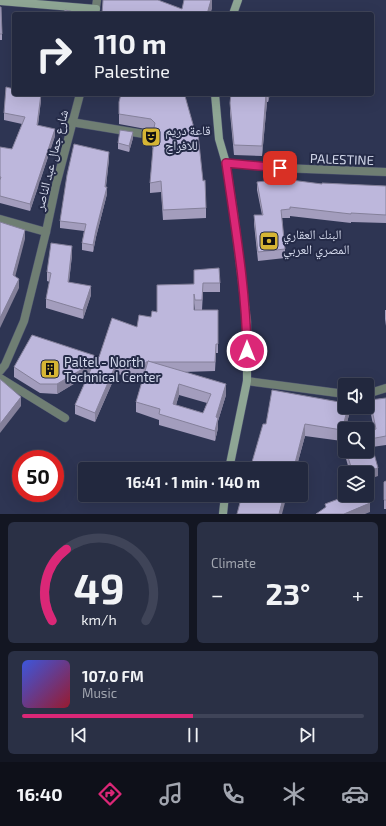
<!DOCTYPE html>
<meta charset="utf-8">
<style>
:root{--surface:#22283e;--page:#2a3045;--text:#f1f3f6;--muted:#a2a6b0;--line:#3f4458;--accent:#db2777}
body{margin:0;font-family:"Exo 2","Noto Naskh Arabic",sans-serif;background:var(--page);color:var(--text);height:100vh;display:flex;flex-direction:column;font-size:15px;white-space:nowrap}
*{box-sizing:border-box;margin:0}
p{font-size:13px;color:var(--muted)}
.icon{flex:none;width:22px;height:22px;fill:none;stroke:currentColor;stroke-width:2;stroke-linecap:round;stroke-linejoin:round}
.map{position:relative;height:514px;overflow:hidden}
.panel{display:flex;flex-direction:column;gap:8px;padding:8px;background:#131622;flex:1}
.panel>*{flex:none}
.guide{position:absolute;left:12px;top:12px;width:362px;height:84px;border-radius:4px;box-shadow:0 4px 16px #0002,0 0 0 1px var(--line);background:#22283e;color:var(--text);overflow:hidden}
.tools{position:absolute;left:338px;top:378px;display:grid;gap:8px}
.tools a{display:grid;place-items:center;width:36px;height:36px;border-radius:4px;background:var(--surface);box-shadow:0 4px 16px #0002,0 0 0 1px var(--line);font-size:20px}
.speed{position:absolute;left:12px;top:450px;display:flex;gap:8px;font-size:20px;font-weight:700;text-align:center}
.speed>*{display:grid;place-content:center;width:52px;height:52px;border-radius:50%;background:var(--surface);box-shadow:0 4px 16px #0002,0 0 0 1px var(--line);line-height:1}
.speed .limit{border:6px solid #d22;background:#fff;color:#111}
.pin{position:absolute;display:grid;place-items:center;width:34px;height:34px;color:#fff;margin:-17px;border-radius:8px;box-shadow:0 2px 6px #0006}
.me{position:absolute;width:44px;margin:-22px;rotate:0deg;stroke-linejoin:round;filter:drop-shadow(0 0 3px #0008)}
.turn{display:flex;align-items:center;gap:14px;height:84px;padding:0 16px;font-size:18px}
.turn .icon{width:52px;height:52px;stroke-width:2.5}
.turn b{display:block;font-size:28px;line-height:34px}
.big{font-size:30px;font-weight:700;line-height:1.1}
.panel .widget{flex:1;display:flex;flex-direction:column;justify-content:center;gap:6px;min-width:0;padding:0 14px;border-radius:6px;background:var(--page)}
.panel .dial{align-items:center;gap:0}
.dial svg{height:104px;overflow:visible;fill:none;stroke:var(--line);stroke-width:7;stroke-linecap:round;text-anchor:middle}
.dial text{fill:var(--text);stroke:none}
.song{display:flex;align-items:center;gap:12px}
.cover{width:48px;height:48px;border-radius:6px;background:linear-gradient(135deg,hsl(230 70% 55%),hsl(350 70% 35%))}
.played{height:4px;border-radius:2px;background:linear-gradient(90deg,var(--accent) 50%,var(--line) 50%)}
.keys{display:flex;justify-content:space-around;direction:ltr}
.heat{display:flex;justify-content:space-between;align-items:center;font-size:22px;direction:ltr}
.panel .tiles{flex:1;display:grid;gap:8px;grid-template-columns:1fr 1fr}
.widget:last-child{grid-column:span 2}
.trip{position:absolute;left:78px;top:462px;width:230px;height:40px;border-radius:4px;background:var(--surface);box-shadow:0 4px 16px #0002,0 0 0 1px var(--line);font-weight:700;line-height:40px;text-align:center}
.menu{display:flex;height:64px;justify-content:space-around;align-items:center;background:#0e1019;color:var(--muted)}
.menu .icon{width:28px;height:28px}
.menu .current{color:var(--accent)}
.menu b{font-size:18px;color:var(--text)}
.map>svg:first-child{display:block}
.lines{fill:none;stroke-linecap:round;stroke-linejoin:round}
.street-casing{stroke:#4c526e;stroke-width:9}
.secondary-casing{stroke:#4c526e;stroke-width:9}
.street{stroke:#6f7e73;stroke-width:8}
.secondary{stroke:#8ea694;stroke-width:8}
.wall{fill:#a39dbd;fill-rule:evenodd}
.shaded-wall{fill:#84809a}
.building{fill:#bdb7dc;stroke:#84809a;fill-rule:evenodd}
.route-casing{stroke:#8e194d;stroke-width:10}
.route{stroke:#db2777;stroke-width:7}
.labels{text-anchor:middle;stroke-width:4;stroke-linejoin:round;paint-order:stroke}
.poi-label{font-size:13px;fill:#d3d8eb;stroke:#252b48;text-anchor:start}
.street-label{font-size:13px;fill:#d3d8eb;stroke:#252b48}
</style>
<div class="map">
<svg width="386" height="514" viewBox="0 0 386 514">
<rect width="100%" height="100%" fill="#2e3553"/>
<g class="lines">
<defs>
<g id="street">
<polyline points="95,14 97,0"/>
<polyline points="71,122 150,135"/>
<polyline points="226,163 280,168 386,172"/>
<polyline points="0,219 46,232 56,185 80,94"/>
<polyline points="0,371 5,365 24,321 46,232"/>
<polyline points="0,378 65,418"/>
<polyline points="247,381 345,394"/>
<polyline points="367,394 386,388"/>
</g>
<g id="secondary">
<polyline points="0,1 96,9"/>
<polyline points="233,14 238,0"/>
<polyline points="215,94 219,139 226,163 234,215 247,322 247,381 229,469"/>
<polyline points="223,514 225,495"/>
</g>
</defs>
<use href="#street" class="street-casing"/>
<use href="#secondary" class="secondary-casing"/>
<use href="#street" class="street"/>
<use href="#secondary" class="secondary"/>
</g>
<g class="wall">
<polygon points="0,7 2,34 2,40 0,40"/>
<polygon points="181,94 203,181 206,208 206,218 163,220 161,192 150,193 150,183 153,147 152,148 152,130 151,130 119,124 119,114"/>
<polygon points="231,94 270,94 268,102 267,102 262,156 234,155 230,113 230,103"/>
<polygon points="41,100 38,125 55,136 30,211 0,203 0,147 12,149 22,124 4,120 4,113"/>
<polygon points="133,138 129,152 118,149 118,143"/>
<polygon points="109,159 106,187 107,194 96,237 93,252 82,250 82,243 84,231 60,228 60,221"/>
<polygon points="257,182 386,186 386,223 351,222 351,223 290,216 290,218 282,218 285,249 285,258 258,261 254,224 254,215 262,215 257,190"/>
<polygon points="72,255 69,282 91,295 83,319 46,308 46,299 50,282 47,281 47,272"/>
<path d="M194,270L220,283V292H203L202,310H195L194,303V310H218V353H216L215,371L183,372L226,395L218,421V428L215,441L159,425V420L136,412V402L143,378L116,374L95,422L75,414V405L88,375L57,394L40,393L14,377V367L99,357L137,327L151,317L194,284ZM179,395L207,403L203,413L176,405Z"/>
<polygon points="385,310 386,310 386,326 385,319"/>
<polygon points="386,398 386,445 372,447 378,476 367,473 350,473 343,448 343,440 345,439 345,451 367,451 367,432 374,430 370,409 370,400"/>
<polygon points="349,407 349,415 342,441 305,436 296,469 250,469 266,424"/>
<polygon points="386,481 386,509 384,509 384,482"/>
</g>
<g class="shaded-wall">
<polygon points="211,0 212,0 212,9 210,14 207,14"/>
<polygon points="41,94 41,100 37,132 37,125"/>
<polygon points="266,94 267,102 262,156 262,146"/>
<polygon points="268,94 270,94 268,102"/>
<polygon points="55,129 55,136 30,211 30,204"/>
<polygon points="133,132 133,138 129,152 129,146"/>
<polygon points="109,152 109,159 105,194 105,187"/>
<polygon points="107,187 107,194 96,237 93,252 93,245 96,230"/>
<polygon points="25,230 25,239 13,285 13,275"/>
<polygon points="72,246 72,255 68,290 68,282"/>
<polygon points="19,279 19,288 0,328 0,318"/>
<polygon points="91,286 91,295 83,319 83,310"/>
<polygon points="94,362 94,372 57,394 57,384"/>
<polygon points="116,364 116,374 95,422 95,413"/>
<polygon points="179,384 179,395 173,415 173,404"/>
<polygon points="226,384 226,395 218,421 218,428 215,441 215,431 216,417"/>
<polygon points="21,397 21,406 0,433 0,424"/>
<polygon points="348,407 349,407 349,415 342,441 342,430"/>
<polygon points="305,424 305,436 296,469 294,469 294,467"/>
<polygon points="378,468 378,476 367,480 367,473 360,473"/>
<polygon points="284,495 287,495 282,514 279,514"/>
<polygon points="370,503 370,512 365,514 344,514"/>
</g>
<g class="building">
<polygon points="103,0 158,0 182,9 184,0 211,0 207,14 102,14"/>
<polygon points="0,7 1,7 2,34 0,34"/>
<polygon points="65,10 83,14 64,14"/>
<polygon points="6,87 14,89 14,94 41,94 37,125 55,129 30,204 0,196 0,180 1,177 0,177 0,147 12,149 25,117 4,113"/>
<polygon points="121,94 181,94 185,96 196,135 198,134 203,181 205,180 206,208 163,210 161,181 150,183 154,137 152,137 152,130 154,128 155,123 151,119 119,114 119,102"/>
<polygon points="231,94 266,94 262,146 234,145 230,103"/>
<polygon points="120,130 133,132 129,146 118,143"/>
<polygon points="74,144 109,152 105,187 107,187 96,230 93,245 82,243 86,224 60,221 67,175"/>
<polygon points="283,179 322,184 322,183 386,186 386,215 351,213 351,214 290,207 290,209 281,210 285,249 258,252 254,215 263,215 257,182"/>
<polygon points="0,222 25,230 13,275 19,279 0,318"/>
<polygon points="51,243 72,246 68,282 91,286 83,310 46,299 51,273 47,272"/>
<polygon points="219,268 220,283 203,283 202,300 195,300 194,294 194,310 218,310 218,344 216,344 215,362 151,362 148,361 148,362 146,362 145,369 116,364 95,413 75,405 94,362 57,384 40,384 14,367 32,335 99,357 112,318 137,327 139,315 151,317 152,311 157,312 157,285 194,284 194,270"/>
<path d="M148,361L226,384L216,417L218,418L215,431L159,414L160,409L136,402ZM179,384L211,394L203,413L173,404Z"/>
<polygon points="0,379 21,397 0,424"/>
<polygon points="272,390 345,403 345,407 348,407 342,430 305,424 294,467 292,466 291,469 250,469 263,424 266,424"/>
<polygon points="386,398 386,436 370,439 378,468 360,473 353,473 346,451 367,451 367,432 376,429 370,400"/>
<polygon points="345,439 345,448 343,440"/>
<polygon points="386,481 386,500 384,500 384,482"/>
<polygon points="242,495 284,495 279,514 237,514"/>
<polygon points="349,495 367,495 370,503 344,514 316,514 326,507 325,504"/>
</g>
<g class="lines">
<defs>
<path id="route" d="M247,351C246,288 235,226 226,163L280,168"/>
</defs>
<use href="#route" class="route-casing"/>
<use href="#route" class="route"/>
</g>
<defs>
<symbol id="theatre-square" viewBox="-11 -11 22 22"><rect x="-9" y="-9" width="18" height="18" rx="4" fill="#d6b534" stroke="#252b48"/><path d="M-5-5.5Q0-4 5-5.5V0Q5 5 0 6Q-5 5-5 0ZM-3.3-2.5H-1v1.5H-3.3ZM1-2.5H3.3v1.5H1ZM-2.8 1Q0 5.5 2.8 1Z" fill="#111"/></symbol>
<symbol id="bank-square" viewBox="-11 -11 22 22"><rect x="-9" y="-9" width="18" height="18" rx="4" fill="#d6b534" stroke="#252b48"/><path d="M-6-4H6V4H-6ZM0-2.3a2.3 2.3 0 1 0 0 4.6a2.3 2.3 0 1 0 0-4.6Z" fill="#111"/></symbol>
<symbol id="building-square" viewBox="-11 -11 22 22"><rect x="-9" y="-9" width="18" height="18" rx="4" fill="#d6b534" stroke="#252b48"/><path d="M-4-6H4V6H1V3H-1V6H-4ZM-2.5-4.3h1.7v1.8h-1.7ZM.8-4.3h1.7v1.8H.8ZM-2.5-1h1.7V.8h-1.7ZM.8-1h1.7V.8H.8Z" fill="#111"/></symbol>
</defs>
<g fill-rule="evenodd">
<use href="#theatre-square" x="140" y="126" width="22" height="22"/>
<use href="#bank-square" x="258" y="230" width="22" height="22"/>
<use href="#building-square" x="39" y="358" width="22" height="22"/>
</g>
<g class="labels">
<g class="poi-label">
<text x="165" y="135">قاعة دريم<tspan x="165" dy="15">للافراح</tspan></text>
<text x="283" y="239">البنك العقاري<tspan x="283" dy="15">المصري العربي</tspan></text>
<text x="64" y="367">Paltel - North<tspan x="64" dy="15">Technical Center</tspan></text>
</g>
<g class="street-label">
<text transform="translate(342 159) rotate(2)" y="5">PALESTINE</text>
<text transform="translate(51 160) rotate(-76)" y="5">شارع جمال عبد الناصر</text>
</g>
</g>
</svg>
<div class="tools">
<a><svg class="icon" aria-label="sound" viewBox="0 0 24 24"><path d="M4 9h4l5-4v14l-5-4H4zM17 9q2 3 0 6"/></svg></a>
<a><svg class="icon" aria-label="search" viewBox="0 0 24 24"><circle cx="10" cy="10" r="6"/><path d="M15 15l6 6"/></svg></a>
<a><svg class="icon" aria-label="layers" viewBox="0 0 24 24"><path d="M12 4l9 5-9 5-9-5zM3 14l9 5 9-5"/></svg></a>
</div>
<div class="speed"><div class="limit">50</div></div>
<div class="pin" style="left:280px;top:168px;background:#d93025"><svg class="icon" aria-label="arrive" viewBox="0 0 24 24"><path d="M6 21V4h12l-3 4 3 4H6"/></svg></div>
<svg class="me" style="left:247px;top:351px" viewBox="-20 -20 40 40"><circle r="17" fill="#db2777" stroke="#fff" stroke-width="3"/><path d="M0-11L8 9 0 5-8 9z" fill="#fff"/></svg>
<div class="trip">16:41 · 1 min · 140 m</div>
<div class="guide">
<div class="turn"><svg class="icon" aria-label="right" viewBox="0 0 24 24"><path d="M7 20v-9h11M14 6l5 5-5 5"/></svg><div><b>110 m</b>Palestine</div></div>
</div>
</div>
<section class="panel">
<div class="tiles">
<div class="widget dial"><svg viewBox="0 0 100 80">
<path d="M14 69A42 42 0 1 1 86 69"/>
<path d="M14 69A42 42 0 0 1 25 14" stroke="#db2777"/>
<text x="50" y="56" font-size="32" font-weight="700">49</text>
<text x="50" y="72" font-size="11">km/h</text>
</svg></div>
<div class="widget"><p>Climate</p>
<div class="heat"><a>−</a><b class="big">23°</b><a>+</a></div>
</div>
<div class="widget">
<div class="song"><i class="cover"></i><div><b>107.0 FM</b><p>Music</p></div></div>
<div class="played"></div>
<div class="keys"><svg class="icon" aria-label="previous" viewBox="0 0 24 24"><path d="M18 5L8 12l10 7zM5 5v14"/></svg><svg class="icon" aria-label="pause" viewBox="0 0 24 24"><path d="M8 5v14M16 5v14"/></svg><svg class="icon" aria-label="next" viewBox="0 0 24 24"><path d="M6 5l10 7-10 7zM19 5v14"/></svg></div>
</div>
</div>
</section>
<nav class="menu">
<b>16:40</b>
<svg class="icon current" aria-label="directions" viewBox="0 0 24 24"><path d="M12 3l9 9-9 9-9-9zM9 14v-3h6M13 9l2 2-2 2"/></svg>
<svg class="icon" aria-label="music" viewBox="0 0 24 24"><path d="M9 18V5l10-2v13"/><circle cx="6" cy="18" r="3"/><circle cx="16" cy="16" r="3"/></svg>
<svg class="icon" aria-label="phone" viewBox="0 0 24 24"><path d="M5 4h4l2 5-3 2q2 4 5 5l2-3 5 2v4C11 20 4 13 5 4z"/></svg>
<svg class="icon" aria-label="climate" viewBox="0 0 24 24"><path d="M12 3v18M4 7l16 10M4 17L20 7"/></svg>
<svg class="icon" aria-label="car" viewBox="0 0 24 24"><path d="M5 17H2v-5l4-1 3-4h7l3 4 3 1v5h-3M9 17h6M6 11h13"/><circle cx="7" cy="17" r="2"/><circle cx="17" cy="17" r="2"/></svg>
</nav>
